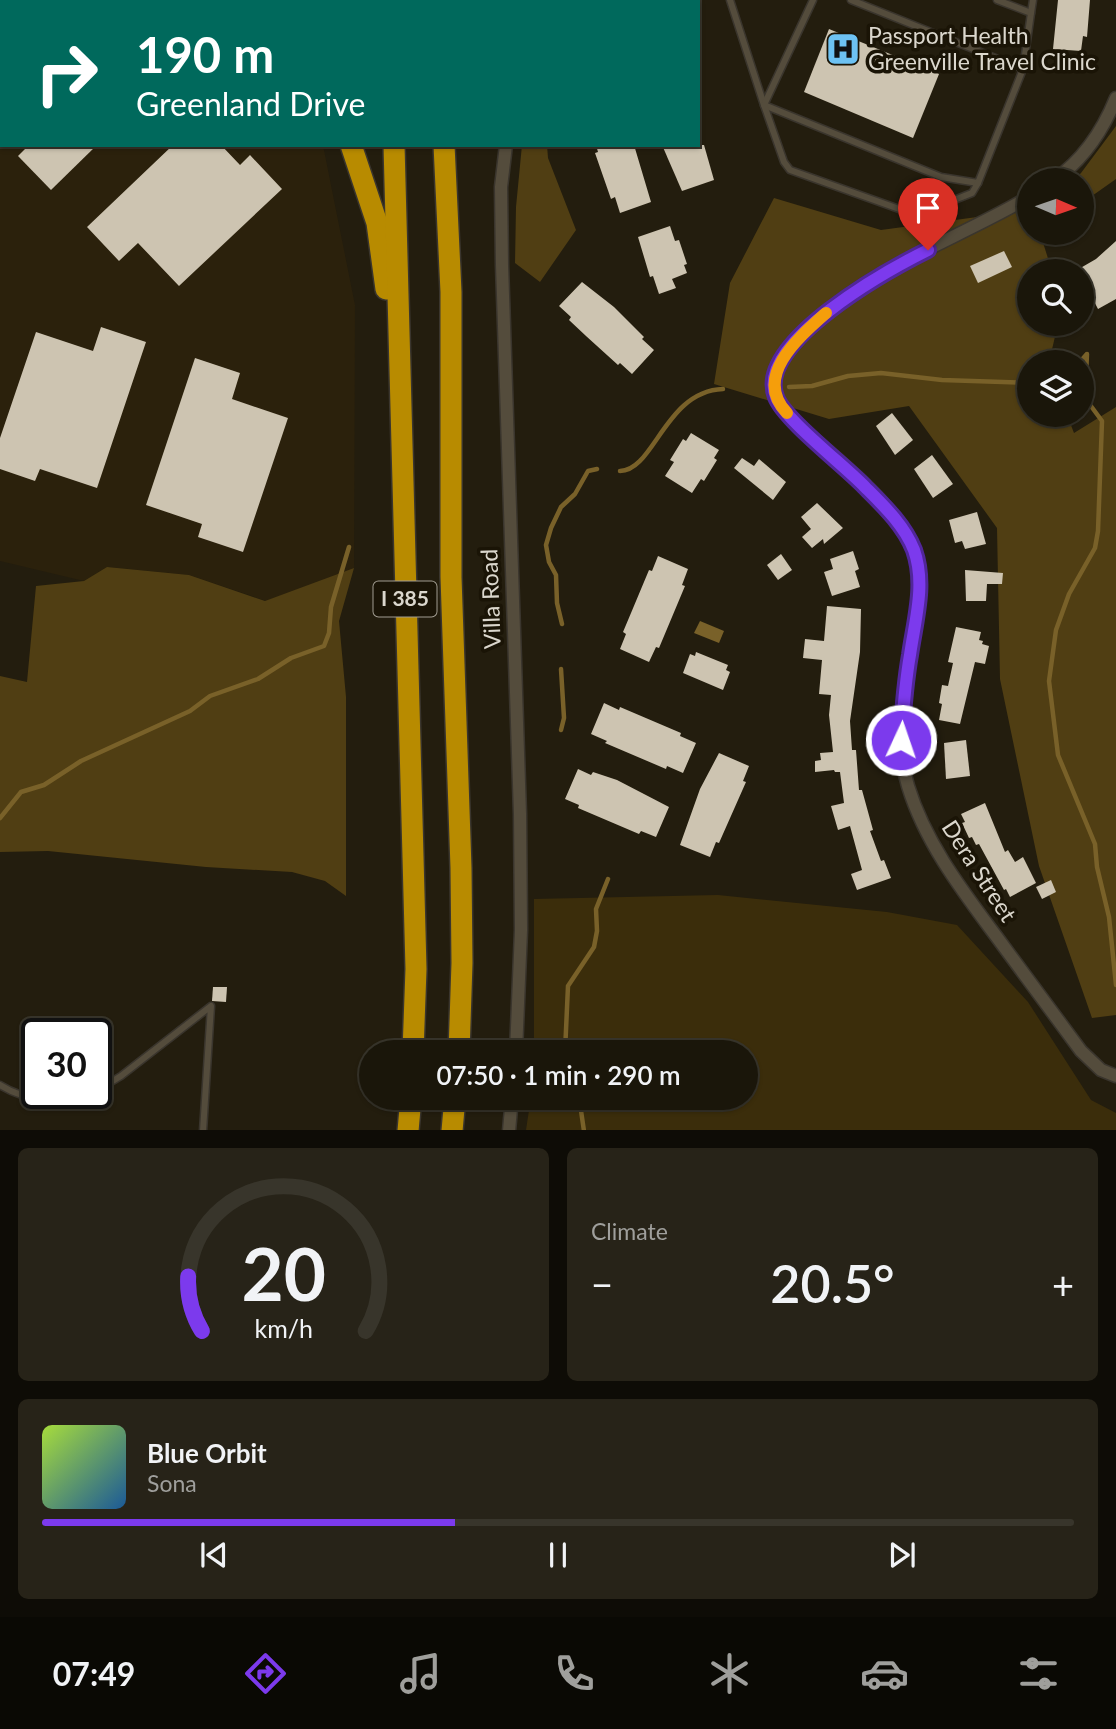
<!DOCTYPE html>
<meta charset="utf-8">
<style>
:root{--surface:#1a160a;--page:#272318;--text:#f1f3f6;--muted:#9f9f9c;--line:#38352b;--accent:#7c3aed}
body{margin:0;font-family:Lato,sans-serif;background:var(--page);color:var(--text);height:100vh;display:flex;flex-direction:column;font-size:26px;white-space:nowrap}
*{box-sizing:border-box;margin:0}
p{font-size:23px;color:var(--muted)}
.icon{flex:none;width:38px;height:38px;fill:none;stroke:currentColor;stroke-width:2;stroke-linecap:round;stroke-linejoin:round}
.map{position:relative;height:1130px;overflow:hidden}
.panel{display:flex;flex-direction:column;gap:18px;padding:18px;background:#0e0c06;flex:1}
.panel>*{flex:none}
.banner{position:absolute;left:0px;top:0px;width:700px;height:147px;box-shadow:0 2px 5px #0004,0 0 0 2px var(--line);background:#00695c;color:#fff;overflow:hidden}
.needle{width:46px;rotate:92deg}
.fabs{position:absolute;left:1017px;top:168px;display:grid;gap:14px}
.fabs a{display:grid;place-items:center;width:77px;height:77px;border-radius:50%;background:var(--surface);box-shadow:0 2px 5px #0004,0 0 0 2px var(--line);font-size:35px}
.speed{position:absolute;left:21px;top:1018px;display:flex;gap:14px;font-size:35px;font-weight:700;text-align:center}
.speed>*{display:grid;place-content:center;width:91px;height:91px;border-radius:50%;background:var(--surface);box-shadow:0 2px 5px #0004,0 0 0 2px var(--line);line-height:1}
.speed .limit{border:4px solid #111;border-radius:10px;background:#fff;color:#111}
.pin{position:absolute;display:grid;place-items:center;width:60px;height:60px;color:#fff;margin:-72px -30px;border-radius:50% 50% 50% 0;rotate:-45deg;box-shadow:0 0 7px #0007}
.pin .icon{rotate:45deg}
.me{position:absolute;width:77px;margin:-38px;rotate:3deg;stroke-linejoin:round;filter:drop-shadow(0 0 5px #0008)}
.turn{display:flex;align-items:center;gap:24px;height:147px;padding:0 21px;font-size:32px}
.turn .icon{width:91px;height:91px;stroke-width:2.5}
.turn b{display:block;font-size:49px;line-height:60px}
.big{font-size:52px;font-weight:600;line-height:1.1}
.panel .widget{flex:1;display:flex;flex-direction:column;justify-content:center;gap:10px;min-width:0;padding:0 24px;border-radius:10px;background:var(--page)}
.panel .dial{align-items:center;gap:0}
.dial svg{height:182px;overflow:visible;fill:none;stroke:var(--line);stroke-width:7;stroke-linecap:round;text-anchor:middle}
.dial text{fill:var(--text);stroke:none}
.song{display:flex;align-items:center;gap:21px}
.cover{width:84px;height:84px;border-radius:10px;background:linear-gradient(135deg,hsl(80 70% 55%),hsl(210 70% 35%))}
.played{height:7px;border-radius:4px;background:linear-gradient(90deg,var(--accent) 40%,var(--line) 40%)}
.keys{display:flex;justify-content:space-around;direction:ltr}
.heat{display:flex;justify-content:space-between;align-items:center;font-size:38px;direction:ltr}
.panel .tiles{flex:1;display:grid;gap:18px;grid-template-columns:1fr 1fr}
.widget:last-child{grid-column:span 2}
.trip{position:absolute;left:359px;top:1040px;width:399px;height:70px;border-radius:35px;background:var(--surface);box-shadow:0 2px 5px #0004,0 0 0 2px var(--line);font-weight:600;line-height:70px;text-align:center}
.tab-bar{display:flex;height:112px;justify-content:space-around;align-items:center;background:#0a0904;color:var(--muted)}
.tab-bar .icon{width:49px;height:49px}
.tab-bar .active{color:var(--accent)}
.tab-bar b{font-size:32px;color:var(--text)}
.map>svg:first-child{display:block}
.built{fill:#2b210c}
.green{fill:#3b2d0b}
.forest{fill:#503e13}
.water{fill:#796129}
.lines{fill:none;stroke-linecap:round;stroke-linejoin:round}
.stream{stroke:#796129;stroke-width:4.5}
.building{fill:#cdc4b1}
.service-casing{stroke:#3a352d;stroke-width:9}
.minor-casing{stroke:#3a352d;stroke-width:15}
.motorway-casing{stroke:#3a352d;stroke-width:24}
.service{stroke:#544c3c;stroke-width:6}
.minor{stroke:#544c3c;stroke-width:12}
.motorway{stroke:#b88b00;stroke-width:21}
.route-casing{stroke:#51269a;stroke-width:18}
.route{stroke:#7c3aed;stroke-width:12}
.slow{stroke:#f59e0b;stroke-width:12}
.labels{text-anchor:middle;stroke-width:7;stroke-linejoin:round;paint-order:stroke}
.shield{fill:#1a1406;stroke:#a19c91;stroke-width:2}
.shield-label{font-size:21px;font-weight:bold;fill:#dbd7cd}
.poi-label{font-size:23px;fill:#dbd7cd;stroke:#1a1406;text-anchor:start}
.street-label{font-size:23px;fill:#dbd7cd;stroke:#1a1406}
</style>
<div class="map">
<svg width="1116" height="1131" viewBox="0 0 1116 1131">
<rect width="100%" height="100%" fill="#231d0e"/>
<polygon class="built" points="0,0 193,2 2,2 2,145 323,145 355,305 354,568 266,601 189,575 107,567 84,581 0,561"/>
<polygon class="green" points="718,895 887,912 957,925 1028,1002 1091,1100 1116,1113 1116,1130 526,1130 531,1097 746,1097 746,1052 534,1052 534,899"/>
<g class="forest">
<polygon points="1116,126 1116,179 1082,203 1082,180 1074,180 1081,173"/>
<polygon points="522,145 547,145 548,158 576,230 540,282 515,263 516,207"/>
<polygon points="774,198 881,230 1029,210 1029,233 1040,233 1052,271 1029,271 1029,324 1058,324 1049,362 1029,362 1029,415 1067,415 1074,433 1116,407 1116,1015 1092,1018 1039,866 1000,679 997,528 909,406 829,419 714,384 730,283"/>
<polygon points="107,567 189,575 265,601 354,568 339,621 346,697 346,896 325,881 292,872 206,867 48,851 0,852 0,676 27,682 36,586 84,581"/>
</g>
<polygon class="water" points="700,621 724,631 719,643 694,633"/>
<g class="lines">
<g class="stream">
<polyline points="1087,354 1085,398 1102,421 1098,531 1095,548 1069,594 1056,630 1049,681 1058,755 1095,844 1097,867 1109,917 1116,985"/>
<polyline points="1080,362 1086,355"/>
<polyline points="789,387 812,386 848,376 881,373 942,380 1029,383"/>
<path d="M620,471C654,471 665,391 723,389"/>
<polyline points="562,624 557,603 556,575 549,562 546,545 551,528 561,507 575,494 588,471 597,469"/>
<polyline points="561,669 564,718 561,730"/>
<polyline points="0,818 21,792 44,785 81,761 190,711 210,696 258,679 291,658 324,646 329,633 331,607 349,547"/>
<polyline points="565,1052 568,986 594,947 597,931 596,909 608,879"/>
<polyline points="579,1097 584,1131"/>
</g>
</g>
<g class="building">
<polygon points="1058,0 1090,0 1087,37 1083,36 1081,51 1053,49"/>
<polygon points="829,29 939,74 913,138 804,92"/>
<polygon points="29,145 97,145 51,190 18,156"/>
<polygon points="173,145 221,145 240,165 250,155 282,189 179,286 138,243 119,261 87,227"/>
<polygon points="596,145 634,145 651,202 620,213 615,197 611,199 595,153 598,152"/>
<polygon points="662,145 704,145 714,180 682,191"/>
<polygon points="670,226 675,241 679,240 687,264 684,265 687,273 672,279 676,288 659,294 653,276 650,277 638,237"/>
<polygon points="1116,241 1116,299 1098,309 1082,278 1082,271 1077,270 1096,259"/>
<polygon points="1004,251 1012,267 978,283 970,266"/>
<polygon points="582,282 614,307 644,337 642,339 654,350 632,374 620,363 618,365 586,336 569,320 571,317 559,306"/>
<polygon points="101,327 146,342 97,488 40,469 35,481 0,469 0,438 36,332 93,351"/>
<polygon points="195,358 240,373 232,399 288,418 243,552 198,537 202,524 146,505"/>
<polygon points="892,413 913,440 895,455 876,426"/>
<polygon points="691,433 719,450 714,458 717,460 704,481 701,479 692,493 665,476 674,462 670,460 683,439 686,441"/>
<polygon points="932,455 953,484 933,498 914,469"/>
<polygon points="742,458 754,466 759,459 786,482 773,500 734,468"/>
<polygon points="817,503 843,528 824,544 823,539 812,548 802,537 811,529 801,517"/>
<polygon points="977,512 986,544 965,549 962,541 955,543 949,520"/>
<polygon points="853,551 859,569 855,571 860,587 832,596 824,572 833,569 830,559"/>
<polygon points="781,554 792,570 778,580 767,565"/>
<polygon points="658,556 688,569 682,585 685,586 659,648 656,647 649,662 620,649 626,634 623,632 631,613 649,570 652,571"/>
<polygon points="965,570 1003,573 1002,584 987,584 986,601 966,601"/>
<polygon points="827,606 861,609 860,652 850,721 852,750 856,750 859,790 862,790 873,830 870,831 881,861 884,860 891,878 857,890 851,874 862,870 850,826 838,830 831,806 844,803 840,772 835,772 834,770 815,772 815,761 821,760 820,753 833,752 829,715 831,695 819,694 822,660 803,658 805,639 824,641"/>
<polygon points="956,627 981,632 979,640 983,641 982,644 989,646 985,664 975,662 960,724 939,720 942,704 939,703 942,685 948,686 953,663 948,662"/>
<polygon points="696,652 728,665 726,670 730,672 723,690 683,673 690,654 695,656"/>
<polygon points="604,703 619,710 620,707 681,733 680,736 696,743 683,773 667,766 666,769 605,743 607,741 591,734"/>
<polygon points="966,740 970,776 946,779 944,743"/>
<polygon points="719,753 749,766 743,781 746,782 719,843 716,842 710,857 680,845 700,789"/>
<polygon points="578,769 591,775 593,772 617,780 669,807 656,837 641,831 639,834 578,808 579,805 565,799"/>
<polygon points="985,803 1005,852 1008,850 1015,862 1023,857 1036,883 1010,897 1006,889 1004,890 979,844 976,845 972,837 969,838 962,823 965,822 961,814"/>
<polygon points="1051,880 1056,892 1042,899 1036,887"/>
<polygon points="213,987 227,987 226,1002 212,1001"/>
</g>
<g class="lines">
<defs>
<g id="service">
<polyline points="730,0 764,105 941,177 978,183 1023,69 1031,13 997,0"/>
<polyline points="813,0 764,105 784,162 790,170 916,215 972,193 978,183"/>
<polyline points="851,0 1023,69"/>
<polyline points="1031,13 1033,0"/>
<path d="M0,1085C27,1102 55,1101 84,1094"/>
<polyline points="96,1091 121,1076 211,1006 203,1131"/>
</g>
<g id="minor">
<polyline points="607,2 609,0"/>
<polyline points="506,145 501,187 502,265 520,814 521,930 516,1052"/>
<path d="M1054,180C1083,160 1103,130 1116,98"/>
<path d="M1029,197C951,243 858,271 797,341C789,350 780,360 775,372C770,385 775,396 781,408C820,448 875,484 904,531C929,570 916,613 910,654C903,697 895,744 908,786C925,842 961,889 996,936C1024,974 1052,1012 1081,1051L1101,1070L1116,1076"/>
<polyline points="509,1131 512,1097"/>
</g>
<g id="motorway">
<polyline points="262,0 264,2"/>
<polyline points="391,0 391,2"/>
<polyline points="438,0 438,2"/>
<polyline points="494,2 494,0"/>
<polyline points="351,145 377,223 386,289"/>
<polyline points="394,145 416,969 413,1052"/>
<polyline points="444,145 451,292 451,577 461,868 462,963 459,1052"/>
<polyline points="408,1131 411,1097"/>
<polyline points="452,1131 455,1097"/>
</g>
</defs>
<use href="#service" class="service-casing"/>
<use href="#minor" class="minor-casing"/>
<use href="#motorway" class="motorway-casing"/>
<use href="#service" class="service"/>
<use href="#minor" class="minor"/>
<use href="#motorway" class="motorway"/>
</g>
<g class="lines">
<defs>
<path id="route" d="M901,740C903,711 905,683 910,655C915,620 926,584 914,550C904,525 884,506 865,487C845,466 784,419 776,397C754,343 890,269 928,250"/>
</defs>
<use href="#route" class="route-casing"/>
<use href="#route" class="route"/>
<path class="slow" d="M787,413C752,377 799,337 826,313"/>
</g>
<defs>
<symbol id="hospital-square" viewBox="-11 -11 22 22"><rect x="-9" y="-9" width="18" height="18" rx="4" fill="#6dc2f3" stroke="#1a1406"/><path d="M-5-5h3v3.5h4V-5h3V5h-3V1.5h-4V5h-3Z" fill="#111"/></symbol>
</defs>
<g fill-rule="evenodd">
<use href="#hospital-square" x="824" y="30" width="38" height="38"/>
</g>
<g class="labels">
<rect class="shield" x="373.5" y="581.5" width="63" height="35" rx="5"/>
<g class="shield-label">
<text x="405" y="606">I 385</text>
</g>
<g class="poi-label">
<text x="868" y="44">Passport Health<tspan x="868" dy="26">Greenville Travel Clinic</tspan></text>
</g>
<g class="street-label">
<text transform="translate(491 599) rotate(-92)" y="8">Villa Road</text>
<text transform="translate(979 871) rotate(57)" y="8">Dera Street</text>
</g>
</g>
</svg>
<div class="fabs">
<a><svg class="needle" viewBox="-14 -14 28 28"><path d="M0-13l5 13h-10z" fill="#e53935"/><path d="M0 13l5-13h-10z" fill="#9f9f9c"/></svg></a>
<a><svg class="icon" aria-label="search" viewBox="0 0 24 24"><circle cx="10" cy="10" r="6"/><path d="M15 15l6 6"/></svg></a>
<a><svg class="icon" aria-label="layers" viewBox="0 0 24 24"><path d="M12 4l9 5-9 5-9-5zM3 14l9 5 9-5"/></svg></a>
</div>
<div class="speed"><div class="limit">30</div></div>
<div class="pin" style="left:928px;top:250px;background:#d93025"><svg class="icon" aria-label="arrive" viewBox="0 0 24 24"><path d="M6 21V4h12l-3 4 3 4H6"/></svg></div>
<svg class="me" style="left:901px;top:740px" viewBox="-20 -20 40 40"><circle r="17" fill="#7c3aed" stroke="#fff" stroke-width="3"/><path d="M0-11L8 9 0 5-8 9z" fill="#fff"/></svg>
<div class="trip">07:50 · 1 min · 290 m</div>
<div class="banner">
<div class="turn"><svg class="icon" aria-label="right" viewBox="0 0 24 24"><path d="M7 20v-9h11M14 6l5 5-5 5"/></svg><div><b>190 m</b>Greenland Drive</div></div>
</div>
</div>
<section class="panel">
<div class="tiles">
<div class="widget dial"><svg viewBox="0 0 100 80">
<path d="M14 69A42 42 0 1 1 86 69"/>
<path d="M14 69A42 42 0 0 1 8 45" stroke="#7c3aed"/>
<text x="50" y="56" font-size="32" font-weight="700">20</text>
<text x="50" y="72" font-size="11">km/h</text>
</svg></div>
<div class="widget"><p>Climate</p>
<div class="heat"><a>−</a><b class="big">20.5°</b><a>+</a></div>
</div>
<div class="widget">
<div class="song"><i class="cover"></i><div><b>Blue Orbit</b><p>Sona</p></div></div>
<div class="played"></div>
<div class="keys"><svg class="icon" aria-label="previous" viewBox="0 0 24 24"><path d="M18 5L8 12l10 7zM5 5v14"/></svg><svg class="icon" aria-label="pause" viewBox="0 0 24 24"><path d="M8 5v14M16 5v14"/></svg><svg class="icon" aria-label="next" viewBox="0 0 24 24"><path d="M6 5l10 7-10 7zM19 5v14"/></svg></div>
</div>
</div>
</section>
<nav class="tab-bar">
<b>07:49</b>
<svg class="icon active" aria-label="directions" viewBox="0 0 24 24"><path d="M12 3l9 9-9 9-9-9zM9 14v-3h6M13 9l2 2-2 2"/></svg>
<svg class="icon" aria-label="music" viewBox="0 0 24 24"><path d="M9 18V5l10-2v13"/><circle cx="6" cy="18" r="3"/><circle cx="16" cy="16" r="3"/></svg>
<svg class="icon" aria-label="phone" viewBox="0 0 24 24"><path d="M5 4h4l2 5-3 2q2 4 5 5l2-3 5 2v4C11 20 4 13 5 4z"/></svg>
<svg class="icon" aria-label="climate" viewBox="0 0 24 24"><path d="M12 3v18M4 7l16 10M4 17L20 7"/></svg>
<svg class="icon" aria-label="car" viewBox="0 0 24 24"><path d="M5 17H2v-5l4-1 3-4h7l3 4 3 1v5h-3M9 17h6M6 11h13"/><circle cx="7" cy="17" r="2"/><circle cx="17" cy="17" r="2"/></svg>
<svg class="icon" aria-label="filters" viewBox="0 0 24 24"><path d="M4 7h16M4 17h16"/><circle cx="9" cy="7" r="2"/><circle cx="15" cy="17" r="2"/></svg>
</nav>
